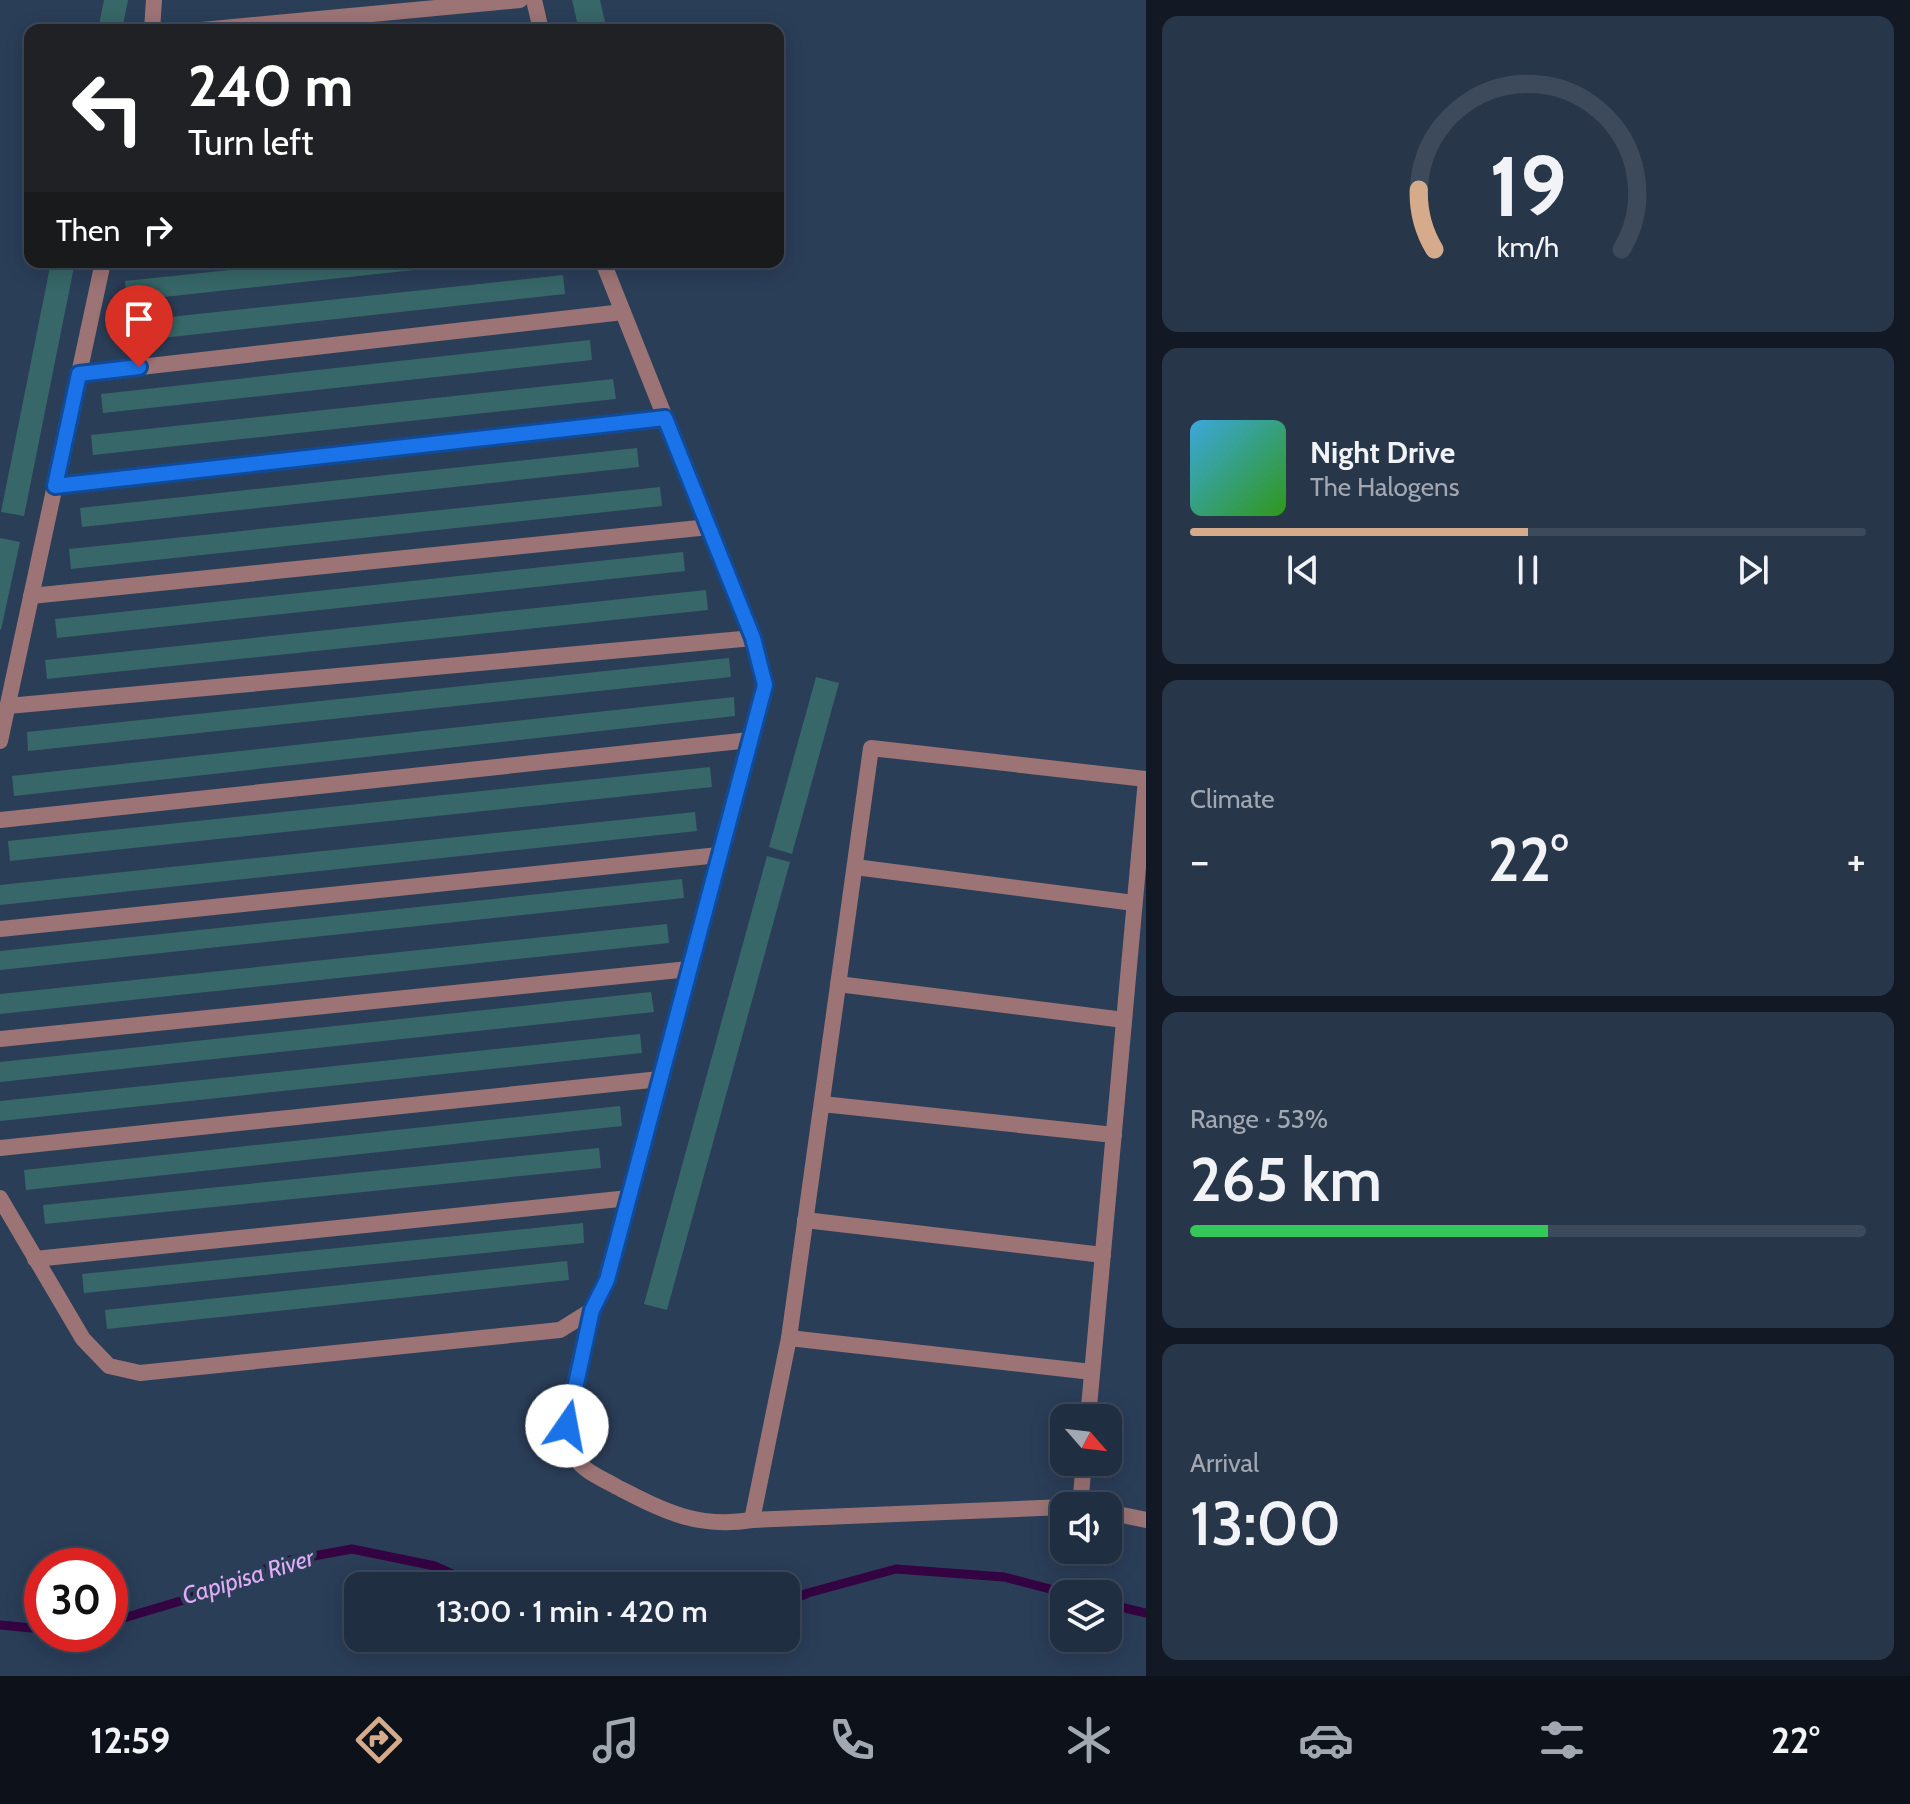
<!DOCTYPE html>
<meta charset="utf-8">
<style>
:root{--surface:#202e42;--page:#283649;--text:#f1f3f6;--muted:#a2a8b2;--line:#3d4a5b;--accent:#d6ab8b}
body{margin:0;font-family:Cabin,sans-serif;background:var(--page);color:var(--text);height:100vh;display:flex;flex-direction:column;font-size:30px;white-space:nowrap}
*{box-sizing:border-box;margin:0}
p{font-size:26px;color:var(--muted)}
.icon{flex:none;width:44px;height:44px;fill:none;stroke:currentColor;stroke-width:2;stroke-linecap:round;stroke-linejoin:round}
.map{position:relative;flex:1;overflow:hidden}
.sheet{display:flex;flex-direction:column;gap:16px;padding:16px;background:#121924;width:764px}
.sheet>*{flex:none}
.guide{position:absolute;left:24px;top:24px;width:760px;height:244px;border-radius:16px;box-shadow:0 4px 20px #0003,0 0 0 2px var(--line);background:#202124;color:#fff;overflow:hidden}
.needle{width:52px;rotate:118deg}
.tools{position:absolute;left:1050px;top:1404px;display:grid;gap:16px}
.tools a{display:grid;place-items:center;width:72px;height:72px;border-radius:16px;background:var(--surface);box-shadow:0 4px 20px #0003,0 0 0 2px var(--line);font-size:40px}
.speed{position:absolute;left:24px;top:1548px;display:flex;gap:16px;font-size:40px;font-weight:700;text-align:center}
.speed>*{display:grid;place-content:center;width:104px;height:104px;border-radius:50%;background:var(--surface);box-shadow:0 4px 20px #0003,0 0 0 2px var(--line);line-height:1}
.speed .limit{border:12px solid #d22;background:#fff;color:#111}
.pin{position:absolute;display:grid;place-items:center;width:68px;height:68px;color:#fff;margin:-82px -34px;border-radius:50% 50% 50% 0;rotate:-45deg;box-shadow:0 0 8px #0007}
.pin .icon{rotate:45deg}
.me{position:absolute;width:88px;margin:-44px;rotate:12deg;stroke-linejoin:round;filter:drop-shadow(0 0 6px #0008)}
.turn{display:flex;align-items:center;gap:28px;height:168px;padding:0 32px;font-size:36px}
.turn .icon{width:104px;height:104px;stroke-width:2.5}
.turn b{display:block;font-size:56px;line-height:68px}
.then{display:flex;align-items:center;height:76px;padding:0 32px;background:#0003;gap:16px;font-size:30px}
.big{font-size:60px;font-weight:600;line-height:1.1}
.sheet .tile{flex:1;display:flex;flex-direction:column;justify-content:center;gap:12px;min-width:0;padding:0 28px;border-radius:16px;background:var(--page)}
.sheet .dial{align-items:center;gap:0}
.dial svg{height:208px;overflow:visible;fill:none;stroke:var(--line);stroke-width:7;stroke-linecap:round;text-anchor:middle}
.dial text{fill:var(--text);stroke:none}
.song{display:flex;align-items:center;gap:24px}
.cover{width:96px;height:96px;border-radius:12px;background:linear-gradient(135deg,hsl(200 70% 55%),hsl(110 70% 35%))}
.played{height:8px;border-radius:4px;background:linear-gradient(90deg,var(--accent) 50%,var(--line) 50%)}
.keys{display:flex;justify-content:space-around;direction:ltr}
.heat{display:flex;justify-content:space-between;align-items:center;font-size:44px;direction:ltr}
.charge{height:12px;border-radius:6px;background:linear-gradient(90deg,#34c759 53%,var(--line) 0)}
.trip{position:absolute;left:344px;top:1572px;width:456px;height:80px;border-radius:16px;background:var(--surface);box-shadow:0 4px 20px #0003,0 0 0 2px var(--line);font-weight:600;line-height:80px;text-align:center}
.dock{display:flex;height:128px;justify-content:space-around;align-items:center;background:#0d121a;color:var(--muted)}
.dock .icon{width:56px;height:56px}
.dock .active{color:var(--accent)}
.dock b{font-size:36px;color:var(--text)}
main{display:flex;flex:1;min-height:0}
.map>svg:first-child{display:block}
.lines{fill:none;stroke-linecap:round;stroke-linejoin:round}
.stream{stroke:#340342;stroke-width:9}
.building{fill:#376768}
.street{stroke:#9c7475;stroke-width:16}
.route-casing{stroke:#114b97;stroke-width:20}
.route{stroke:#1a73e8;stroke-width:14}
.labels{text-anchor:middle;stroke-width:8;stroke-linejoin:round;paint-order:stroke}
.water-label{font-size:24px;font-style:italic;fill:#e1acf4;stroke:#2b3e58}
</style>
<main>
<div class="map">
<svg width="1146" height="1676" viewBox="0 0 1146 1676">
<rect width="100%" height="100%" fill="#2b3e58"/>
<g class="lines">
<g class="stream">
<polyline points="786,1602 808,1593 896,1569 1004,1577 1069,1594"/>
<polyline points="1108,1604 1146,1613"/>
<polyline points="110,1622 184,1600 286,1561 352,1549 435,1566 479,1586"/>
<polyline points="0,1625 42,1629"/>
<polyline points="592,1638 603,1643 699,1638"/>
</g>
</g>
<g class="building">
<polygon points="104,0 128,0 122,30 98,30"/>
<polygon points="572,0 600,0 607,30 579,30"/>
<polygon points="511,22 512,30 458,30 458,28"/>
<polygon points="51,262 75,262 24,516 1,512"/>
<polygon points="305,262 470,262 470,264 127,301 125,281"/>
<polygon points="563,275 565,294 116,343 114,323"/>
<polygon points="590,340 592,360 103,413 101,394"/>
<polygon points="613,379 616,399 93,455 91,435"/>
<polygon points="637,448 639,467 82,527 80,508"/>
<polygon points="660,487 662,506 71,569 69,549"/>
<polygon points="0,538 20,542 1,630 0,629"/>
<polygon points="683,552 685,571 57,638 55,619"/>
<polygon points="706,590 708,610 47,679 45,660"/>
<polygon points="729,658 731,677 28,751 27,732"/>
<polygon points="816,677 839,683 792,854 769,847"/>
<polygon points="734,697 735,716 14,796 12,776"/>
<polygon points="710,767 712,787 10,861 8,841"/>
<polygon points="695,812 697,831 0,905 0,885"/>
<polygon points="767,856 790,862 667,1310 644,1304"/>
<polygon points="682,879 684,898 0,970 0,951"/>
<polygon points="667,924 669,943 0,1014 0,994"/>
<polygon points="651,992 654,1012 0,1082 0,1062"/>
<polygon points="640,1034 642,1053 0,1121 0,1101"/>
<polygon points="620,1106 622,1126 26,1190 24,1170"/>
<polygon points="599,1148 601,1168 45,1224 43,1205"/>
<polygon points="583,1223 584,1243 84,1293 82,1274"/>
<polygon points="567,1261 569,1280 107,1329 105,1310"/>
</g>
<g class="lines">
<g class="street">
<polyline points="534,0 541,30"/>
<polyline points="152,30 154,0"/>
<polyline points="202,30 520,0"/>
<polyline points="79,374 623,312"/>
<polyline points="55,486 665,418"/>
<polyline points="31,596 709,527"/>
<polyline points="8,706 753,638"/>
<polyline points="0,741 103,262"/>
<polyline points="0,820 750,740"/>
<polyline points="855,867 1134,903"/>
<polyline points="0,929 719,855"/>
<polyline points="838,984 1124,1020"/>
<polyline points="0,1039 689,969"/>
<polyline points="822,1104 1114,1135"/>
<polyline points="0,1148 660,1079"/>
<polyline points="0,1198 83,1339 109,1366 140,1373 560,1330 592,1310 607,1280 765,685 753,638 603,262"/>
<polyline points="805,1220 1103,1255"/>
<polyline points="35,1259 629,1198"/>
<path d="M592,1310C585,1341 561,1422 571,1449C578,1470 600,1477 617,1487C664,1511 697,1529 752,1520L1064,1507"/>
<polyline points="789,1338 1092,1372"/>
<polyline points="1080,1506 1084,1462"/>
<polyline points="1108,1512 1146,1520"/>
<polyline points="752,1520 789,1338 871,748 1146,779 1088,1418"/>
</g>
</g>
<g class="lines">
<defs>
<polyline id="route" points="139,367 79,374 55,486 665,418 753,638 765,685 607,1280 592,1310 567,1426"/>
</defs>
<use href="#route" class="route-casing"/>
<use href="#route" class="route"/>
</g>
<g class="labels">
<g class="water-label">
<text transform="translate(248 1577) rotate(-17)" y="8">Capipisa River</text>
</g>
</g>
</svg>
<div class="tools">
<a><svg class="needle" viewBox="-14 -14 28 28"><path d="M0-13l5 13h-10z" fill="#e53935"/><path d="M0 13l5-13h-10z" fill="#a2a8b2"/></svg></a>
<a><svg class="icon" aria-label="sound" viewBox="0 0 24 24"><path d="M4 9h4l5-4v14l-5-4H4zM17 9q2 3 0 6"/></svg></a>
<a><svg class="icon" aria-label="layers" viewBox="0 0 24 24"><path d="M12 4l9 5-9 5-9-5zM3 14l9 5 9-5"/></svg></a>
</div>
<div class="speed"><div class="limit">30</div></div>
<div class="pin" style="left:139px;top:367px;background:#d93025"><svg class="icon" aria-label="arrive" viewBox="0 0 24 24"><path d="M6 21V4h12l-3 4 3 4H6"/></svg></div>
<svg class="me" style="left:567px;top:1426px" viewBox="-20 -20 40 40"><circle r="19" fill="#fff"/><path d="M0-13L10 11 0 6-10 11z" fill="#1a73e8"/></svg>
<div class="trip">13:00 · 1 min · 420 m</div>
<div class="guide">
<div class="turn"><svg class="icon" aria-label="left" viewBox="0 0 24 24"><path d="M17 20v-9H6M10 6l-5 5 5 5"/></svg><div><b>240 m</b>Turn left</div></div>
<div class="then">Then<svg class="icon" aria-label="right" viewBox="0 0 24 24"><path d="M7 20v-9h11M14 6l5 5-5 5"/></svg></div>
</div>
</div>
<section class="sheet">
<div class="tile dial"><svg viewBox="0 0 100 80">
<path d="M14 69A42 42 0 1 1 86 69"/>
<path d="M14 69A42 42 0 0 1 8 46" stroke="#d6ab8b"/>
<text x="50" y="56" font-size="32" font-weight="700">19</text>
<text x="50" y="72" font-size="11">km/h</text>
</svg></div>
<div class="tile">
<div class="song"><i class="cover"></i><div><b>Night Drive</b><p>The Halogens</p></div></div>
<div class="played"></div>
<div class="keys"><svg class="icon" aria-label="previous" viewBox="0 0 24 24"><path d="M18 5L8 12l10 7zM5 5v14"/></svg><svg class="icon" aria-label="pause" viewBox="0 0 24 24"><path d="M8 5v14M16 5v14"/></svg><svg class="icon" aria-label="next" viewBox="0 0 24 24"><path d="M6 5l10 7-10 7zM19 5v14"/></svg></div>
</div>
<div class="tile"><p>Climate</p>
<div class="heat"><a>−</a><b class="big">22°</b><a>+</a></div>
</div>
<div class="tile"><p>Range · 53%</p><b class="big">265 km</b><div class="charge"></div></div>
<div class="tile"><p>Arrival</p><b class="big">13:00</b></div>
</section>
</main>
<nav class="dock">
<b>12:59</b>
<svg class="icon active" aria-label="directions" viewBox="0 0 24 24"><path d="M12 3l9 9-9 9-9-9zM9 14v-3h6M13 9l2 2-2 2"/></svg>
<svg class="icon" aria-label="music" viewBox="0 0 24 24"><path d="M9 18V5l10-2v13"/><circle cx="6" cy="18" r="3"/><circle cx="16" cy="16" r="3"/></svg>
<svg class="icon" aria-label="phone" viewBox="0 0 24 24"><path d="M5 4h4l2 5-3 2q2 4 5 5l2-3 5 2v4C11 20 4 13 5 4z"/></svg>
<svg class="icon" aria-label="climate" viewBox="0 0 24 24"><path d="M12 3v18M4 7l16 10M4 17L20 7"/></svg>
<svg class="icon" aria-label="car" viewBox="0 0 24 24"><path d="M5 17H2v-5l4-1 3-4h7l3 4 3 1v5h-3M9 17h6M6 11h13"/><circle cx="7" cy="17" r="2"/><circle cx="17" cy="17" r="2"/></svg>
<svg class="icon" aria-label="filters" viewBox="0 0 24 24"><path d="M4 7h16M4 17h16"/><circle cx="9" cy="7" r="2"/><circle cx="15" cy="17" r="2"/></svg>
<b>22°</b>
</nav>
